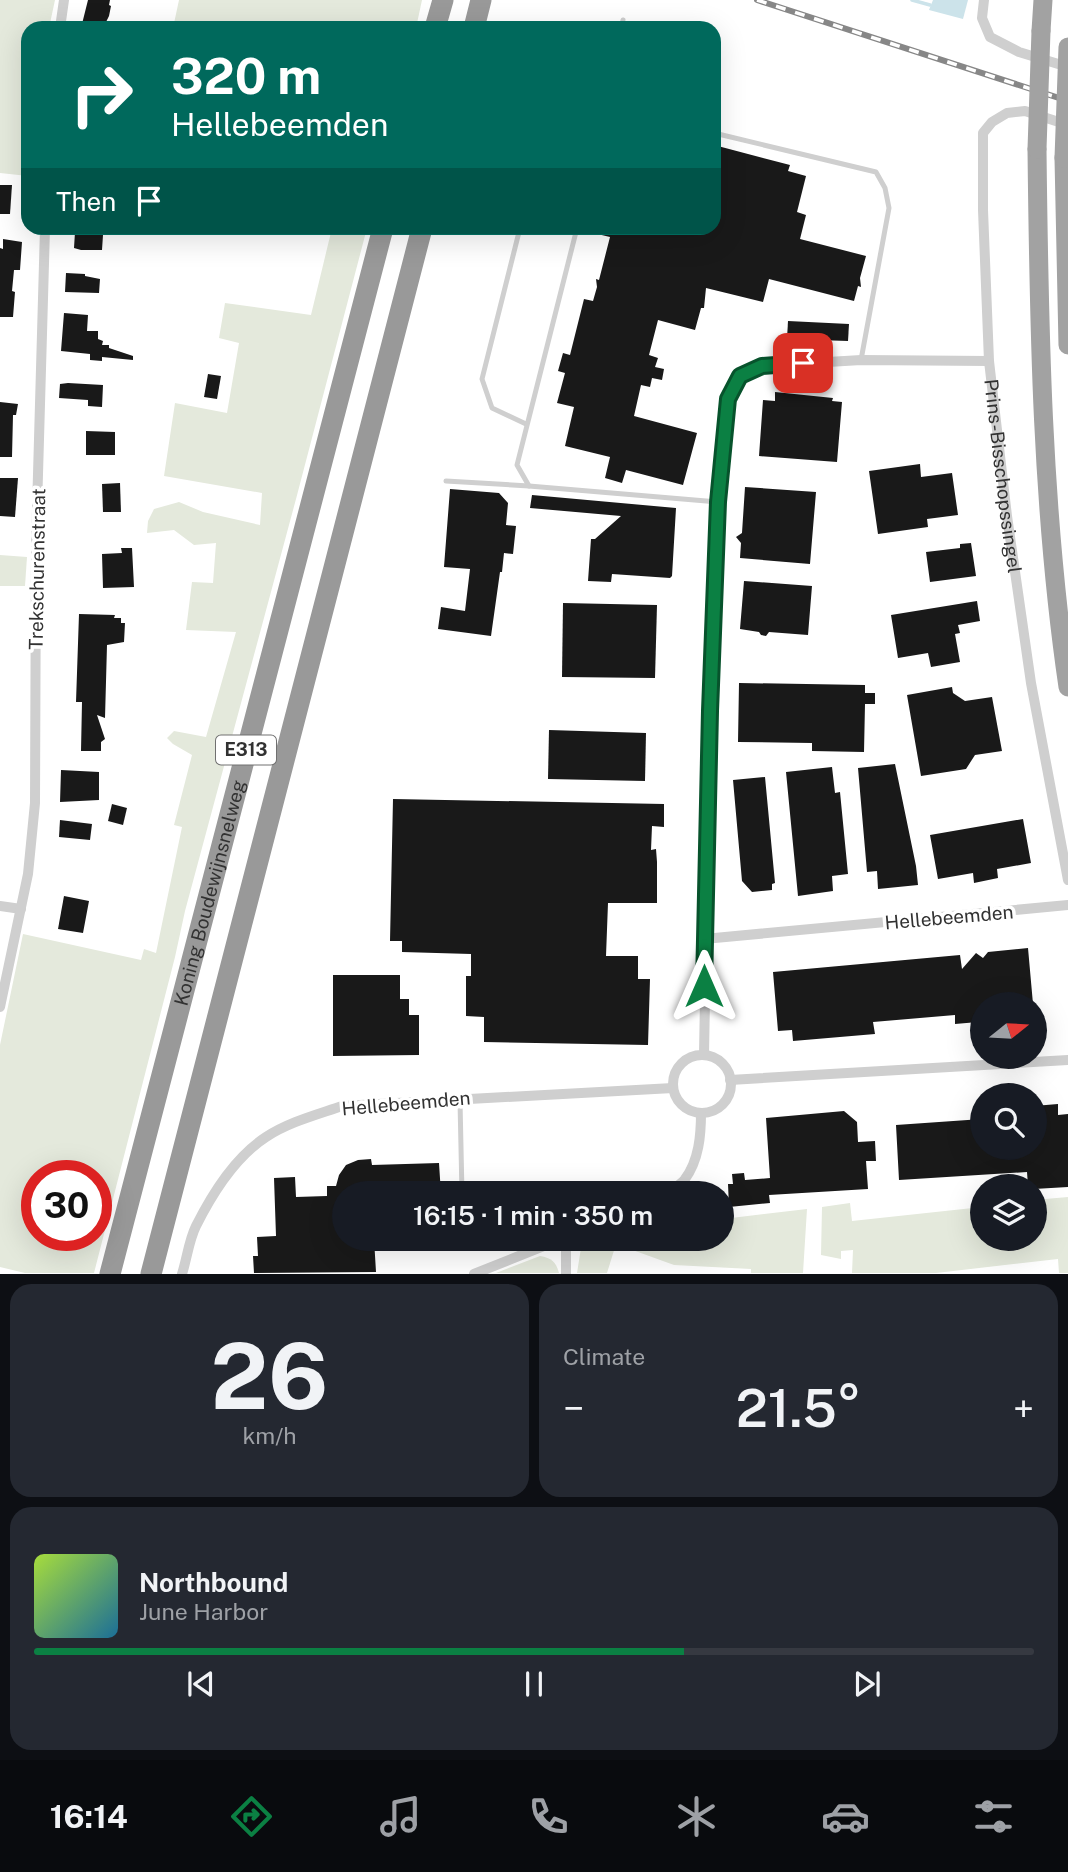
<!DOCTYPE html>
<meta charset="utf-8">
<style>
:root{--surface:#171b24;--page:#242831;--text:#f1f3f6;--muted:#9ea1a6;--line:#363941;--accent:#0b8043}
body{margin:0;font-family:"Public Sans",sans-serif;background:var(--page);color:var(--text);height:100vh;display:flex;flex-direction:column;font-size:26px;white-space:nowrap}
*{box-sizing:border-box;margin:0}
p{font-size:23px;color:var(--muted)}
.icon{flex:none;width:38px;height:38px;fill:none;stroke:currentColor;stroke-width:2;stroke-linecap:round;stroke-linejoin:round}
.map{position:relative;height:1274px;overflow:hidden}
.drawer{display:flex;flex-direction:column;gap:10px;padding:10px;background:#0d0f14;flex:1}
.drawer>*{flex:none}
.guide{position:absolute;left:21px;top:21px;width:700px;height:214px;border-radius:21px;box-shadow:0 7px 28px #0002;background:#00695c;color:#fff;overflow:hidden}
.needle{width:46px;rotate:72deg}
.tools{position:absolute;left:970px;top:992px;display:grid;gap:14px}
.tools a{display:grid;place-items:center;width:77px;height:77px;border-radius:50%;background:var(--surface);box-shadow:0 7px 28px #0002;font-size:35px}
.speed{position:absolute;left:21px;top:1160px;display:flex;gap:14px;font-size:35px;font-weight:700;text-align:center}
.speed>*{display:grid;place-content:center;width:91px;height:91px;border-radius:50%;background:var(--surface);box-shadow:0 7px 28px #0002;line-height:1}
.speed .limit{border:10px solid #d22;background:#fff;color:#111}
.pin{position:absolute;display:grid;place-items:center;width:60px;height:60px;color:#fff;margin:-30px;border-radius:14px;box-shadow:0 4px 10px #0006}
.me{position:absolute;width:77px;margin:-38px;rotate:0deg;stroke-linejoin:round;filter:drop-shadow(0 0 5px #0008)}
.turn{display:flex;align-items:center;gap:24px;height:147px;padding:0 35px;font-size:32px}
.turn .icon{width:91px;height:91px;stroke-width:2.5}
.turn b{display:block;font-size:49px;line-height:60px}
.then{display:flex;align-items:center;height:66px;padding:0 35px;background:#0003;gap:14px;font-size:26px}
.big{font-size:52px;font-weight:600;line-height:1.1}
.drawer .card{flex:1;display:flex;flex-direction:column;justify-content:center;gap:10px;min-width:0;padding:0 24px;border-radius:21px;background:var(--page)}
.drawer .dial{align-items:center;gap:0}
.dial b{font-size:91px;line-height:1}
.song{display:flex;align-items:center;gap:21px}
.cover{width:84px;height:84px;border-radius:10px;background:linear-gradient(135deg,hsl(80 70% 55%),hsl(200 70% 35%))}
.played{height:7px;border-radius:4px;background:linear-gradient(90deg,var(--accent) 65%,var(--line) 65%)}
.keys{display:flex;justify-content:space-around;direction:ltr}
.heat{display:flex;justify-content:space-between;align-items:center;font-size:38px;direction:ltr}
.drawer .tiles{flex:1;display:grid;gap:10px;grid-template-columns:1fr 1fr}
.card:last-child{grid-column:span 2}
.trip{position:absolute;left:332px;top:1181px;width:402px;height:70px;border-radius:35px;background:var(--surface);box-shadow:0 7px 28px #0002;font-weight:600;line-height:70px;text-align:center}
.tab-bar{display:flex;height:112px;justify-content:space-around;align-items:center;background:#090b0e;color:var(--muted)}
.tab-bar .icon{width:49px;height:49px}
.tab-bar .selected{color:var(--accent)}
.tab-bar b{font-size:32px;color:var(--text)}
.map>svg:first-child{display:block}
.green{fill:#e4e9dc;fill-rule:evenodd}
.water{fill:#cce3ea}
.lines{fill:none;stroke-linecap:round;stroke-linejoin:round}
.stream{stroke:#cce3ea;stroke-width:3.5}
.building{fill:#191919}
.service{stroke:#cfcfcf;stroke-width:5}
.minor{stroke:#cfcfcf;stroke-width:10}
.trunk{stroke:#a2a2a2;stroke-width:19}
.motorway{stroke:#999;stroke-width:21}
.rail-casing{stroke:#878787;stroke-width:6}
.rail{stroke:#fff;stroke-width:3.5;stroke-dasharray:10;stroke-linecap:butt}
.trunk-bridge{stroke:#a2a2a2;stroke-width:19}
.route-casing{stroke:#07532c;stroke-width:18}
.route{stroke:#0b8043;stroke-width:12}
.labels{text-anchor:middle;stroke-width:7;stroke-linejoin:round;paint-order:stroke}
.shield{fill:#fff;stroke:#707070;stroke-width:2}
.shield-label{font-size:18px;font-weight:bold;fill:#323232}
.street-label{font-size:19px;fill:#323232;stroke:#fff}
</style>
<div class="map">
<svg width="1068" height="1274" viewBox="0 0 1068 1274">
<rect width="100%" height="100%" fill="#fff"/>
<g class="green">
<polygon points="0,0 55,0 49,28 28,28 28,176 0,173"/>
<polygon points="179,0 422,0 416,28 173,28"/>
<path d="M332,228H367L296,499L185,911L175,957L94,1273H25L0,1267V1045L23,934L141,960L144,949L156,953L182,827L174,825L192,755L173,744L167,738L174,731L206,737L236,632L186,630L192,582L213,583L216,543L194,545L174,530L147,533L148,521L154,509L179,502L203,512L260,525L262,493L164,476L175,403L227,413L239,343L219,338L225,303L311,315ZM37,1176H96V1236H37Z"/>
<polygon points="0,555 27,557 25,586 0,586"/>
<polygon points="1068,1197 1068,1273 1059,1273 1058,1259 936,1273 852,1273 853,1250 841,1251 841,1259 821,1255 822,1207 850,1203 852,1221 982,1207 982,1239 1034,1239 1034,1200"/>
<polygon points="807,1209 803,1273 751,1273 751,1269 674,1265 616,1244 607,1273 577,1273 581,1248 587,1239 723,1239 723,1219"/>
<path d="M540,1256C552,1258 556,1262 559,1273H496Z"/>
</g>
<polygon class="water" points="933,0 968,0 963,19 929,10"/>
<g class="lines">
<polyline class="stream" points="912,0 930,5"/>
</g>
<g class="building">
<polygon points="88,0 110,0 109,5 111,6 109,16 103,28 82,24"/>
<polygon points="714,145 790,165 788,171 806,176 797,212 806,215 800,239 866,256 860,278 861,287 858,286 854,301 769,279 763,302 706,288 704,308 701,308 695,330 658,320 649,355 658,358 655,367 664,369 662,380 652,378 650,387 641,385 634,416 697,433 683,485 626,470 622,483 605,478 610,457 565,446 574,407 557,403 565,373 558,371 563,353 570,355 584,299 593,301 597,287 596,279 599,280 610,237 589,232 590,228 714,228"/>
<polygon points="0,185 12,185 10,214 0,214"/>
<polygon points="81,229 95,230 95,234 103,235 102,250 81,250 74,248 75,232 81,233"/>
<polygon points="3,239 22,242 20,270 14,270 12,291 15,292 13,317 0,317 0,248 3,249"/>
<polygon points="66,273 85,274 85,276 100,279 99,293 65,292"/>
<polygon points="64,313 88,315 87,331 98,331 98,339 103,341 102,345 109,345 109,348 133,356 133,360 102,357 102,361 90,360 90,354 61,351"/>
<polygon points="788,321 849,324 848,341 787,339"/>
<polygon points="208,374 221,376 217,399 204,397"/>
<polygon points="68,383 103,385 102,407 88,406 88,400 59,398 60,384"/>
<polygon points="775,392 833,398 832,401 842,402 837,462 759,456 763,400 775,401"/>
<polygon points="0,402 18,404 16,415 13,415 12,457 0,457"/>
<polygon points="86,431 115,432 115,455 86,455"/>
<polygon points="920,464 921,477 952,473 958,515 927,519 928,527 878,534 869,471"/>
<polygon points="0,478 18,478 15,517 0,516"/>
<polygon points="120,483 121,512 103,512 102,484"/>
<polygon points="745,487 816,492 810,564 740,558 741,543 736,537 742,533"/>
<polygon points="450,489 499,493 508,503 506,525 516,526 513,554 504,553 502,572 500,572 491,636 438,629 441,607 465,611 470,569 444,567"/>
<polygon points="532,495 676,508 672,576 670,578 612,574 611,582 588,581 591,539 595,539 621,516 530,508"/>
<polygon points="971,543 976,576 930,582 926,552 960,548 960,544"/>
<polygon points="121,548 132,548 134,587 103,588 102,554 122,553"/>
<polygon points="744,581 812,586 808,635 769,632 766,636 761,635 759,632 740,629"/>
<polygon points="977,601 980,621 958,625 960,633 955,634 960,662 931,667 928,653 898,658 891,615"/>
<polygon points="563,603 657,605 655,678 562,677"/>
<polygon points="79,614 115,615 114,618 121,618 121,623 125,623 124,642 107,645 105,718 97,715 105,739 101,742 101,751 81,751 82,702 76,702"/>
<polygon points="739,683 865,685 865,693 875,693 875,704 865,704 864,752 812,751 812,743 738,742"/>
<polygon points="952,687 953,693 965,701 992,697 1002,751 975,755 966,769 921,776 907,695"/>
<polygon points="549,730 646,733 645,781 548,779"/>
<polygon points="895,764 916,866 918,885 878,889 877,871 867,872 858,768"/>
<polygon points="832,767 835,793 840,792 848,874 832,876 833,891 798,896 786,772"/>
<polygon points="61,770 99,772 99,800 60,802"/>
<polygon points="765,777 775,883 772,884 772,890 752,892 742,881 733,780"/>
<polygon points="393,799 664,804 664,827 652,826 651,850 656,849 657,862 657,903 608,903 606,956 638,956 638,979 650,979 648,1045 484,1042 484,1017 466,1016 466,976 471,976 471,954 402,952 402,941 390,941"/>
<polygon points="112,804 127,808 123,825 108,821"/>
<polygon points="1023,819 1031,863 997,869 998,878 974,883 973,873 938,879 930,835"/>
<polygon points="60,820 92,824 90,840 59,837"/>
<polygon points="64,896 89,901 83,933 58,929"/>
<polygon points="1028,948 1033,1004 982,1004 982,1018 977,1019 978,1022 955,1024 955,1015 873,1022 875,1034 793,1041 792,1030 778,1031 773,972 960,955 962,969 976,953 983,958 988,952"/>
<polygon points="333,975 400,975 400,999 409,999 409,1015 419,1015 419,1055 333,1056"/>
<polygon points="1058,1104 1058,1115 1068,1114 1068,1187 1034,1189 1034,1186 1028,1186 1027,1172 899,1180 896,1125 982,1119 982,1148 1034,1148 1034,1106"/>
<polygon points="844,1111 857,1122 858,1142 875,1141 876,1161 866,1161 868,1189 769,1195 770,1203 729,1207 728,1184 733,1184 732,1174 744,1173 745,1180 770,1178 766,1118"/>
<polygon points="371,1159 372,1165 439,1163 441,1194 345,1194 345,1239 374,1239 376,1272 254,1273 253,1256 258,1256 257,1237 276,1236 274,1178 295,1177 296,1197 327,1196 327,1186 336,1186 339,1175 346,1165 358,1160"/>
</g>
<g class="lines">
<g class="service">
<polyline points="621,28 623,20"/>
<polyline points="714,133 876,172 885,188 889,208 861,360"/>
<polyline points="520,228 482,379 492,408 526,424"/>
<polyline points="446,481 529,486 718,502"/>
<polyline points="529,486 517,465 577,228"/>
<polyline points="460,1101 462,1194"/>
</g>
<g class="minor">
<polyline points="984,0 982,18 990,37 1019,52 1068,67"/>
<polyline points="60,28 64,0"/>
<path id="s1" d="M1068,125L1025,111L1007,113L992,122L983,133V210L989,361L1007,516L1031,683L1068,880"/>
<polyline points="0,906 21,909"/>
<polyline points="704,939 1068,905"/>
<polyline points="0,1007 28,874 35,803 36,545 45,228"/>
<polyline points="704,1055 710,711 718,502 728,399 740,376 762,366 861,360 989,361"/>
<circle cx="702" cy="1084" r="29"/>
<polyline points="730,1080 1068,1060"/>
<path d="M667,1194C673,1189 681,1184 685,1179C699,1160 701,1135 701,1113"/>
<polyline points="566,1239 566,1274"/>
<path d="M182,1274C187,1258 189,1240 196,1226C212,1194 235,1157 266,1137C289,1122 316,1115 342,1106L673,1088"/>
<polyline points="474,1274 561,1239"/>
</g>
<g class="trunk">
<polyline points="1041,31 1043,0"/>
<path d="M1037,149C1039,329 1042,509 1068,687"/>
<polyline points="1064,158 1068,345"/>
</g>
<g class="motorway">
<polyline points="435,28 443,0"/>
<polyline points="474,28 481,0"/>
<path id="s2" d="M110,1274L383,228"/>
<polyline points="151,1274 422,228"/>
</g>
<defs>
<polyline id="rail" points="757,0 1068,101"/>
</defs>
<use href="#rail" class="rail-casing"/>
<use href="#rail" class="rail"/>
<g class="trunk-bridge">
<polyline points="1037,149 1041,31"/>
<polyline points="1064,158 1068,47"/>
</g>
</g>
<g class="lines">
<defs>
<polyline id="route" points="704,986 710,711 718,502 728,399 740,376 762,366 803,363"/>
</defs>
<use href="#route" class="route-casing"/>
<use href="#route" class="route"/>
</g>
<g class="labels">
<rect class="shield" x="216" y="735.5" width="60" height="29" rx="5"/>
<g class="shield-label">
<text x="246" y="756">E313</text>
</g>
<g class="street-label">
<text dy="7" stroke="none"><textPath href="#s1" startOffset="439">Prins-Bisschopssingel</textPath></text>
<text transform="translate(37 569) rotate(-89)" y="7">Trekschurenstraat</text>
<text dy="7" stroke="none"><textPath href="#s2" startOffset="394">Koning Boudewijnsnelweg</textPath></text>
<text transform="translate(949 917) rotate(-5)" y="7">Hellebeemden</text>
<text transform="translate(406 1103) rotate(-5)" y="7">Hellebeemden</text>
</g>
</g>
</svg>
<div class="tools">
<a><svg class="needle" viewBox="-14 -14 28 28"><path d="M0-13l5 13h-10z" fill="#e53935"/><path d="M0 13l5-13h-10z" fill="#9ea1a6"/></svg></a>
<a><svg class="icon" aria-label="search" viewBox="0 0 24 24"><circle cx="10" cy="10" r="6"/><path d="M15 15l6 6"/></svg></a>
<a><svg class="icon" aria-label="layers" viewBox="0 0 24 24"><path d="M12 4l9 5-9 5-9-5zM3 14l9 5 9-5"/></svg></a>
</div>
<div class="speed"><div class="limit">30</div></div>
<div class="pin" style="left:803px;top:363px;background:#d93025"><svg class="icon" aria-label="arrive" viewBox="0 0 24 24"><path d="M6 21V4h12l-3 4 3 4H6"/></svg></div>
<svg class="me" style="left:704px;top:986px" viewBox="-20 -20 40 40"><path d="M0-17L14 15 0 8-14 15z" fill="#0b8043" stroke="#fff" stroke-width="4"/></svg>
<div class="trip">16:15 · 1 min · 350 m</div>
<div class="guide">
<div class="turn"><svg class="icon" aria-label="right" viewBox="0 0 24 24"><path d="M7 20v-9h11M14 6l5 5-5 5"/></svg><div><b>320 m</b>Hellebeemden</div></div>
<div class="then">Then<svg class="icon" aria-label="arrive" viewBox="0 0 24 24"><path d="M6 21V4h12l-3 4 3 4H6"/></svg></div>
</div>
</div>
<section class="drawer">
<div class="tiles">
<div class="card dial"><b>26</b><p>km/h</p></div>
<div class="card"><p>Climate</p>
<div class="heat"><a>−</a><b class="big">21.5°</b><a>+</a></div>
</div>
<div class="card">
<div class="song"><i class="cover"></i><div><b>Northbound</b><p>June Harbor</p></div></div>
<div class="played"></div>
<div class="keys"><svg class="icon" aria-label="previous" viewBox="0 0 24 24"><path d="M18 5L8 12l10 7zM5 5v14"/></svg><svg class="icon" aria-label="pause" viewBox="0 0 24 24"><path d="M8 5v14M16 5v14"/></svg><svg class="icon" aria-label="next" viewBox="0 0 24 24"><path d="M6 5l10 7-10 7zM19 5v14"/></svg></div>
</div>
</div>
</section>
<nav class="tab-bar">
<b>16:14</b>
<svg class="icon selected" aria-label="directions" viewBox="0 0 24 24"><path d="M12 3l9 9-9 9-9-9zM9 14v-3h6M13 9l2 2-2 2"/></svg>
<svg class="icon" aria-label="music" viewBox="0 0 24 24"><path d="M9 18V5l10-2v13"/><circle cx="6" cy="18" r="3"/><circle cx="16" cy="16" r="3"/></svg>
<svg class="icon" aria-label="phone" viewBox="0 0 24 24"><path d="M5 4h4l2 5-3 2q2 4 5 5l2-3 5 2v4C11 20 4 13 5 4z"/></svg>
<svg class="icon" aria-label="climate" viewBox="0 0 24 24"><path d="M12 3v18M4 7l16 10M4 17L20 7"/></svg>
<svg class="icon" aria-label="car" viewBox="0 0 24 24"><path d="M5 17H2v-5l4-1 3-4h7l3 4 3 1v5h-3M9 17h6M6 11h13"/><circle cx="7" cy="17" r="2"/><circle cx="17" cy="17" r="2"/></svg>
<svg class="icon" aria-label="filters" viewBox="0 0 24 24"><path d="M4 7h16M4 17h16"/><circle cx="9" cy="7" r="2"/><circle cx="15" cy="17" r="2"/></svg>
</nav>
